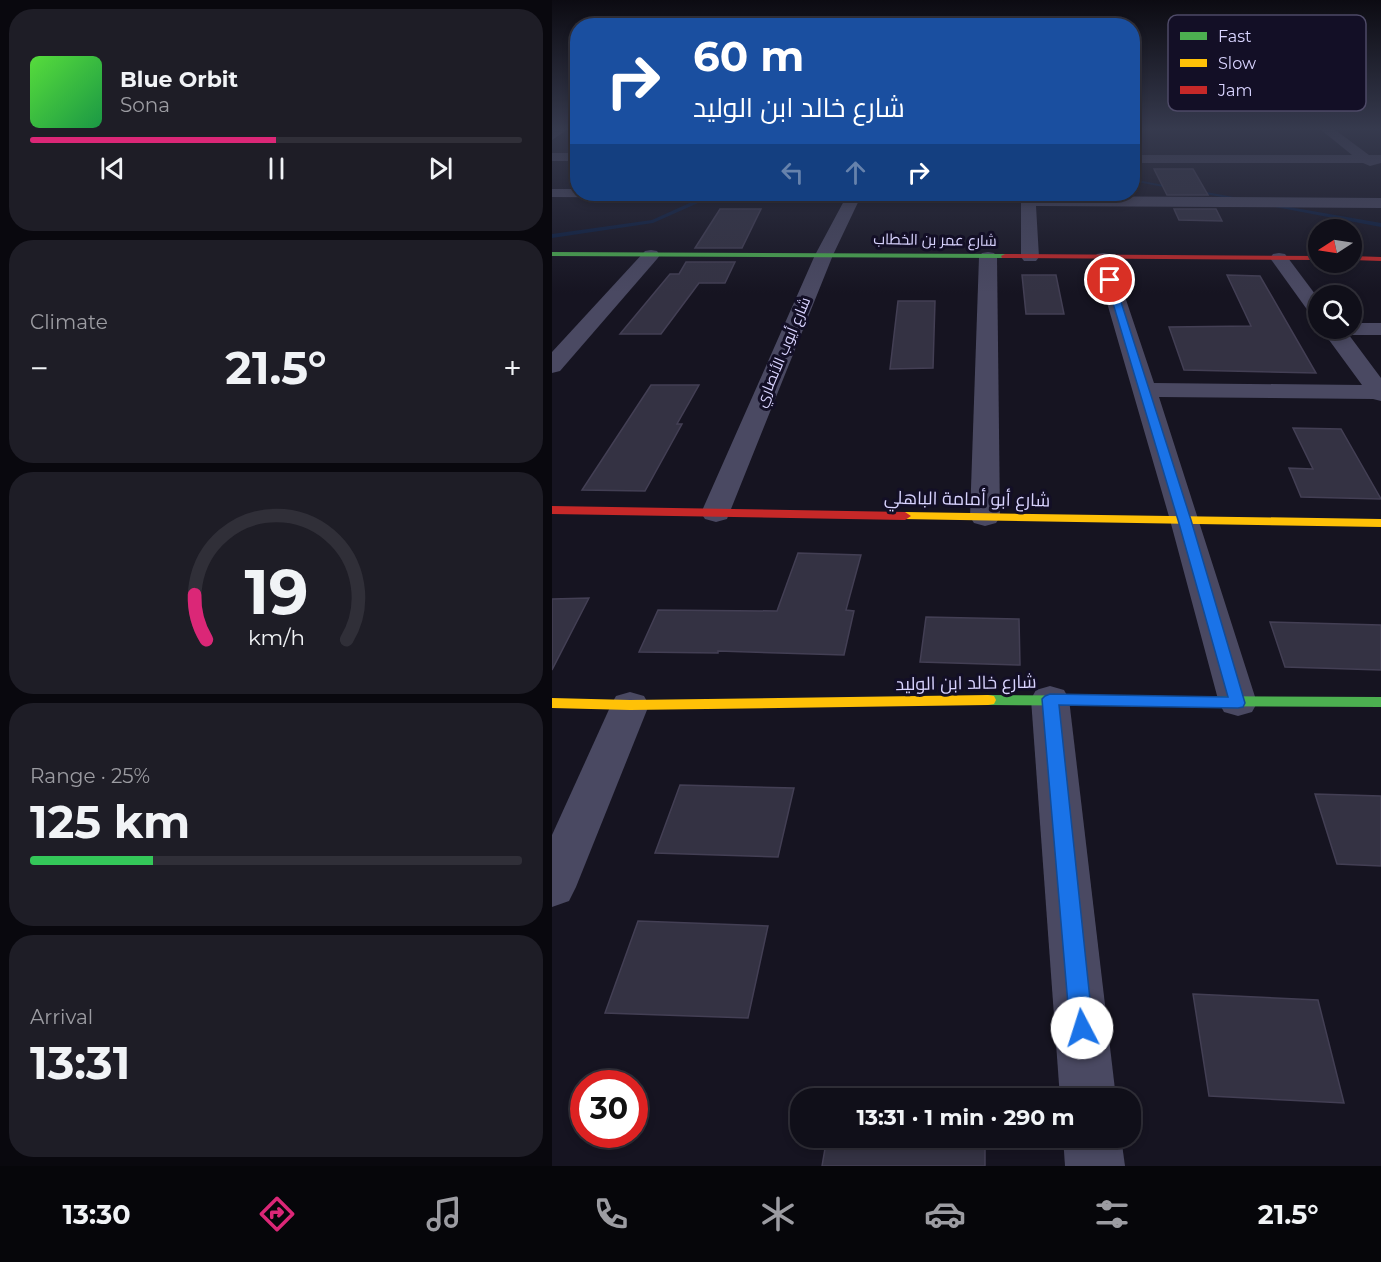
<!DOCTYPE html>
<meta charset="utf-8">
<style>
:root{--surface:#100f19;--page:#1e1d26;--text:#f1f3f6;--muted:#9c9ca2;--line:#302f38;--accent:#db2777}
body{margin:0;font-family:Montserrat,Cairo,sans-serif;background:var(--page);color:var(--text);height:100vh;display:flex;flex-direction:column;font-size:22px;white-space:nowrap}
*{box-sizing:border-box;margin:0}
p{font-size:20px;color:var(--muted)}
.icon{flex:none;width:33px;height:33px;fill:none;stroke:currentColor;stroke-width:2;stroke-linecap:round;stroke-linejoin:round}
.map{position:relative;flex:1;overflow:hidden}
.drawer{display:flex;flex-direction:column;gap:9px;padding:9px;background:#09080e;width:552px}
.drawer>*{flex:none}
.top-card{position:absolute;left:18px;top:18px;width:570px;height:183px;border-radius:24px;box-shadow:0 3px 9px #0003,0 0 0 2px var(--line);background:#1a4fa0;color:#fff;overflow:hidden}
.needle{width:39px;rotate:258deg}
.tools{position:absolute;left:756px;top:219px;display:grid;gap:12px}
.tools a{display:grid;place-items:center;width:54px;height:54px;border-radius:50%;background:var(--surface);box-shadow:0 3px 9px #0003,0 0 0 2px var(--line);font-size:30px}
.speed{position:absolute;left:18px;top:1070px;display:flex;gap:12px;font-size:30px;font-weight:700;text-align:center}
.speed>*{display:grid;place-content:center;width:78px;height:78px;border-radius:50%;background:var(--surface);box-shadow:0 3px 9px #0003,0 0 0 2px var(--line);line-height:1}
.speed .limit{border:9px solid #d22;background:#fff;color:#111}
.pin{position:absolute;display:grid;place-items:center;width:51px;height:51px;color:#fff;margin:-26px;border:3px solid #fff;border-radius:50%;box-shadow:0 2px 6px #0007}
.me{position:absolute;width:66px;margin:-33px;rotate:355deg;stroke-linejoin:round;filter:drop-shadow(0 0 4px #0008)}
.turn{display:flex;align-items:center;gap:21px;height:126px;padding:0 24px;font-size:27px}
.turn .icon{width:78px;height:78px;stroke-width:2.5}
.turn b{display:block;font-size:42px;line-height:51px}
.lanes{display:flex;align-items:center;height:57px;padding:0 24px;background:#0003;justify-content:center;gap:30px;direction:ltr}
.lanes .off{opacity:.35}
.big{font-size:45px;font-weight:700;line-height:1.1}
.drawer .widget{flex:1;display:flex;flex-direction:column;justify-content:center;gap:9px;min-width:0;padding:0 21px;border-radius:24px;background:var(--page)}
.drawer .dial{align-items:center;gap:0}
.dial svg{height:156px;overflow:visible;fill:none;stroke:var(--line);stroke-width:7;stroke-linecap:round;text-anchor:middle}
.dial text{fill:var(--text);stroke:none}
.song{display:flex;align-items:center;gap:18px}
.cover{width:72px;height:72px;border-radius:9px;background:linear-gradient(135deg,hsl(110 70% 55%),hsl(140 70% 35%))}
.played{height:6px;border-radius:3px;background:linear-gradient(90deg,var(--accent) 50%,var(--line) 50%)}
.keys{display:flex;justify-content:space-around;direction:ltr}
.heat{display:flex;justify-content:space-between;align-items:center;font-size:33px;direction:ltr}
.charge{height:9px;border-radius:4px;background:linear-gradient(90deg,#34c759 25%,var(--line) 0)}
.trip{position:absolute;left:238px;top:1088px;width:351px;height:60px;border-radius:24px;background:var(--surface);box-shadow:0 3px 9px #0003,0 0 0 2px var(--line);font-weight:700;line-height:60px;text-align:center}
.tabs{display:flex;height:96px;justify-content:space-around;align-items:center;background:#06060a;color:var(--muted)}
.tabs .icon{width:42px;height:42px}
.tabs .active{color:var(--accent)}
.tabs b{font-size:27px;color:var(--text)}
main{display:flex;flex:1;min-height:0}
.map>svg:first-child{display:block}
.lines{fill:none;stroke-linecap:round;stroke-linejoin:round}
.stream{fill:#0b1e41;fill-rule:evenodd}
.building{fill:#343243;stroke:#433f54;stroke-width:1.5}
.street{fill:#4a4962;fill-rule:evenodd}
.fast{fill:#4caf50;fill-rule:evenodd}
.slow{fill:#ffc107;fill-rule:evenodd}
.jam{fill:#c62828;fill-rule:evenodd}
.route{fill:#1a73e8;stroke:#114b97;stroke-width:1.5}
.labels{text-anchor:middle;stroke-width:6;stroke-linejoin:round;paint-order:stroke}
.far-street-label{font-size:15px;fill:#d9d4ff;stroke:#130f26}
.street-label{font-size:18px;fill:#d9d4ff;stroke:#130f26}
.key{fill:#130f26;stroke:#4e4a67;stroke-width:1.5}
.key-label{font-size:16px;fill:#d9d4ff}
</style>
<main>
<section class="drawer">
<div class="widget">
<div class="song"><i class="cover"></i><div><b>Blue Orbit</b><p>Sona</p></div></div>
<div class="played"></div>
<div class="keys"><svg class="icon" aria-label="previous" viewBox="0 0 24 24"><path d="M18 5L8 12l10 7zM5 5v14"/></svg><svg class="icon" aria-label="pause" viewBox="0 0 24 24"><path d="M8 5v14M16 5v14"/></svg><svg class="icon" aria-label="next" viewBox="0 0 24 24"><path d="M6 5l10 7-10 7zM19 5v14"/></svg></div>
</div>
<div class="widget"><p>Climate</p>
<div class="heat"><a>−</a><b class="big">21.5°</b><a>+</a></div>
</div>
<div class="widget dial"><svg viewBox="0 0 100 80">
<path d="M14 69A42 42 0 1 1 86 69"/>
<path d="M14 69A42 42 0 0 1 8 46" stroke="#db2777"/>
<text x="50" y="56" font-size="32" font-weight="700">19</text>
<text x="50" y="72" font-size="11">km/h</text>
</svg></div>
<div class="widget"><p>Range · 25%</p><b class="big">125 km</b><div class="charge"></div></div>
<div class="widget"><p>Arrival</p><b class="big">13:31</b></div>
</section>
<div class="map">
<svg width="829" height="1166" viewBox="0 0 829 1166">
<rect width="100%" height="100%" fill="#161421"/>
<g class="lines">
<g class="stream">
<polygon points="580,179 622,187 624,188 622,189 580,181"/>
<polygon points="643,190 687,198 689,199 687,200 641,192"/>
<polygon points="173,194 179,194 146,203 101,223 0,238 0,234 100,220 142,201"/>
<polygon points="720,204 829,223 829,227 718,206"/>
</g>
</g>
<g class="building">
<polygon points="602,169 641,169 656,195 615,195"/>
<polygon points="168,209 209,209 190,248 143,248"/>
<polygon points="622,209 664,209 670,221 627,220"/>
<polygon points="134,262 183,262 173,283 147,283 109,334 68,334 118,274 127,274"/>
<polygon points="470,275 504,275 512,314 474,314"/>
<polygon points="675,275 708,276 764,373 632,370 617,327 699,326"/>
<polygon points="346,301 383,301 381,368 338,369"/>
<polygon points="99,385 147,385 125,424 130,424 93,491 30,490"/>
<polygon points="741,428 789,429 829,499 749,497 737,468 761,469"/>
<polygon points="246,553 309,555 294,610 302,611 292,655 166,651 166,653 87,652 106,610 225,611"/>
<polygon points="37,598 0,670 0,599"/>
<polygon points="374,617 467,619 468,665 368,662"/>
<polygon points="718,622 829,625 829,670 733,667"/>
<polygon points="128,785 242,788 226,857 103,853"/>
<polygon points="763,794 829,796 829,866 785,864"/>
<polygon points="86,921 216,926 196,1018 53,1013"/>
<polygon points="641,994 766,1000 792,1103 657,1096"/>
<polygon points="281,1094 374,1098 280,1098"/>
<polygon points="275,1137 433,1137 433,1166 270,1166"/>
</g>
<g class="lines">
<g class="street">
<polygon points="16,129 0,140 1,129"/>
<polygon points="768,129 782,129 817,155 829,155 829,163 818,166 811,163 580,163 580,155 800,155"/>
<rect x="0" y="153" width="26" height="8"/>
<polygon points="0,189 26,189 26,194 310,194 281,255 175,519 164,522 153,519 149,513 263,255 293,199 0,197"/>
<polygon points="469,194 483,194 484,196 829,198 829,208 484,206 487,257 484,261 472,261 469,257"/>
<polygon points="99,250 105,251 108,255 105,259 8,371 0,373 0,352 93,251"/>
<polygon points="436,252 442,253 445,257 448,517 444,523 433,526 422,523 418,517 427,257 430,253"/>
<polygon points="551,253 557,254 560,258 602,383 810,385 769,329 800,328 800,323 829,323 829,335 797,335 829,378 829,401 821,399 607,397 705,703 700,712 686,716 672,712 667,703 618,520 542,258 545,254"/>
<polygon points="727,253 733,254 766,298 766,317 759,315 718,258 721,254"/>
<polygon points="498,686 512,690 517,699 564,1098 508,1098 479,699 484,690"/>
<polygon points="78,692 92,696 97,705 24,887 17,901 0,907 0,835 59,705 64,696"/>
<polygon points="511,1137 569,1137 573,1166 513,1166"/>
</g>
<g class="fast">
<polygon points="0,252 453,254 457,256 453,258 0,256"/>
<polygon points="436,695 829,697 829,707 436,705 430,704 428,700 430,696"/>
</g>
<g class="slow">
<polygon points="353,512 829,519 829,527 349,519 347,516"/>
<polygon points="436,695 442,696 444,700 442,704 436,705 78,710 0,708 0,698 78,700"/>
</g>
<g class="jam">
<polygon points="453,254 766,256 766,260 450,258 449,256"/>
<polygon points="800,256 829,257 829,261 800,260"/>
<polygon points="0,506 353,512 359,516 353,520 0,514"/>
</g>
</g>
<linearGradient id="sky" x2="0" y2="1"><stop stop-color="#0c0b12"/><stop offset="0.44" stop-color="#363a4e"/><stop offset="1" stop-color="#363a4e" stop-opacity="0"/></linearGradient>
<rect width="829" height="293" fill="url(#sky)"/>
<polygon class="route" points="558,278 562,280 639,520 693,703 691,707 686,708 507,705 541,1028 537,1035 530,1038 522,1035 518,1028 490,699 493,696 498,694 676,697 626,520 554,280"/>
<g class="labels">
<g class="far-street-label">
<text transform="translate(383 240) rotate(1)" y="5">شارع عمر بن الخطاب</text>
<text transform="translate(231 352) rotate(-67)" y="5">شارع أيوب الأنصاري</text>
</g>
<g class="street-label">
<text transform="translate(415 499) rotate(1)" y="6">شارع أبو أمامة الباهلي</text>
<text transform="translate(414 683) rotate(-1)" y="6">شارع خالد ابن الوليد</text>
</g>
</g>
<rect x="616" y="15" width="198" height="96" rx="9" class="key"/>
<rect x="628" y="32" width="27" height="8" fill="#4caf50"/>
<rect x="628" y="59" width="27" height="8" fill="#ffc107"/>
<rect x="628" y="86" width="27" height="8" fill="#c62828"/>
<g class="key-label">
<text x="666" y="42">Fast</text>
<text x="666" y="69">Slow</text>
<text x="666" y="96">Jam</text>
</g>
</svg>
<div class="tools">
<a><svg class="needle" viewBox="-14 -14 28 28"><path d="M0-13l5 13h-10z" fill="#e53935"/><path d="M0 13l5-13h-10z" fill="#9c9ca2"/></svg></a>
<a><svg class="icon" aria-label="search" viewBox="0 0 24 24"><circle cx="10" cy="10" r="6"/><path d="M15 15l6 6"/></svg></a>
</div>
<div class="speed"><div class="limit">30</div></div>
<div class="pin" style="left:558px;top:280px;background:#d93025"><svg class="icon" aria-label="arrive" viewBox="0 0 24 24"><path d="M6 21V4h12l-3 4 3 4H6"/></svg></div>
<svg class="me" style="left:530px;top:1028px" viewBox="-20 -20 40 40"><circle r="19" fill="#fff"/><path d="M0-13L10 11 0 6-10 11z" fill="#1a73e8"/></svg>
<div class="trip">13:31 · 1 min · 290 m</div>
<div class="top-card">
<div class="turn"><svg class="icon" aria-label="right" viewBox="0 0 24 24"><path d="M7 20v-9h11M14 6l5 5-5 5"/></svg><div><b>60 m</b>شارع خالد ابن الوليد</div></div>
<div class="lanes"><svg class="icon off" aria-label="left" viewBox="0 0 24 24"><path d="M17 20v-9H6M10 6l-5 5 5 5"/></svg><svg class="icon off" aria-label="ahead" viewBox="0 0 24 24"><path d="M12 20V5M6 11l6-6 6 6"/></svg><svg class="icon" aria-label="right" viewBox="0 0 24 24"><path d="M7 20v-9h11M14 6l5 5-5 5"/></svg></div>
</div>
</div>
</main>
<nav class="tabs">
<b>13:30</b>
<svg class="icon active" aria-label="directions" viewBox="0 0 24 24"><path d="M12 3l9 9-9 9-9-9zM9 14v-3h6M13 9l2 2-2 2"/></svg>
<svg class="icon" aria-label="music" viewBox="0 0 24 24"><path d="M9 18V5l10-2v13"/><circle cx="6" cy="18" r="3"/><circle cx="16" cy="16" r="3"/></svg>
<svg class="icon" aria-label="phone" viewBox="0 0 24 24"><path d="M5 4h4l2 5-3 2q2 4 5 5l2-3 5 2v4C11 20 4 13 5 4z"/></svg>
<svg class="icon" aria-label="climate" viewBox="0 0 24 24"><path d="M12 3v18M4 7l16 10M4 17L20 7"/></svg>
<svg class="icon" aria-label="car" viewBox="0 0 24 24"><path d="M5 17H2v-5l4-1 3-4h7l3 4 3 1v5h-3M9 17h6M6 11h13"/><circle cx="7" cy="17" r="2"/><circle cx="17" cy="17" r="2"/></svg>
<svg class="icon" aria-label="filters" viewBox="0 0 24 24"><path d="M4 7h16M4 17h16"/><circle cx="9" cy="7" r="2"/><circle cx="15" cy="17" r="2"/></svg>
<b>21.5°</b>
</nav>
